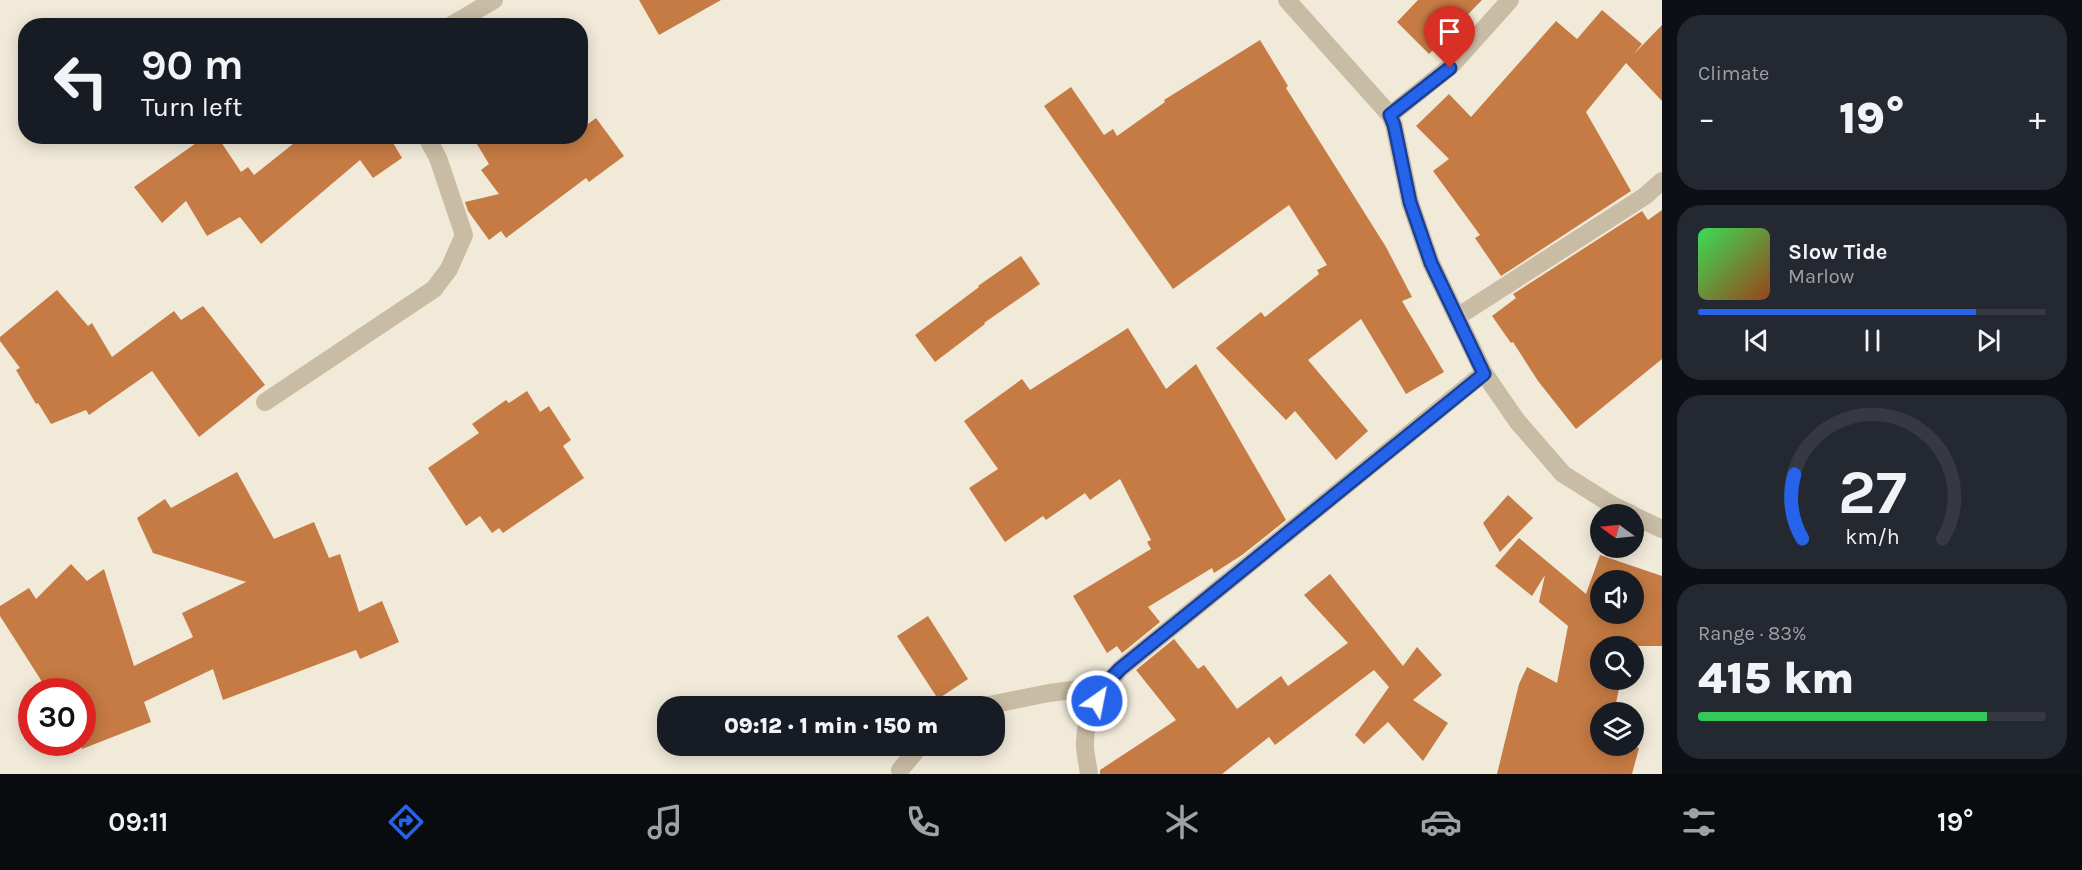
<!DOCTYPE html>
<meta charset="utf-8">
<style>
:root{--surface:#171b24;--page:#242831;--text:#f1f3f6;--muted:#9ea1a6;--line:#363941;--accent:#2563eb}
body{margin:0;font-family:Karla,sans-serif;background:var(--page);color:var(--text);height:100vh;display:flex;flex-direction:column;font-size:22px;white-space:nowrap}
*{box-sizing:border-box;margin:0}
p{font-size:20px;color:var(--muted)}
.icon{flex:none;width:33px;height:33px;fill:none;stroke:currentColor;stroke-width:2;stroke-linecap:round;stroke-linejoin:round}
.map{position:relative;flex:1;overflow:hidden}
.sheet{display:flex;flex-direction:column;gap:15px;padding:15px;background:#0d0f14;width:420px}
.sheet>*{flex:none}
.top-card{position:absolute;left:18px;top:18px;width:570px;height:126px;border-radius:24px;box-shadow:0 3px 15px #0003;background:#171b24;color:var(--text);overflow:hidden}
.needle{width:39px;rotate:285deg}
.controls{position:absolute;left:1590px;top:504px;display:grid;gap:12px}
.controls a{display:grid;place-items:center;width:54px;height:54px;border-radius:50%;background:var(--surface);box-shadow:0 3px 15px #0003;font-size:30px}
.speed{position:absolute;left:18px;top:678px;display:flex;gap:12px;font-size:30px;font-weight:700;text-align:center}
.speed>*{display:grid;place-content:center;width:78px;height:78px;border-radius:50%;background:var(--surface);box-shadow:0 3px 15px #0003;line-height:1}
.speed .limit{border:9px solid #d22;background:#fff;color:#111}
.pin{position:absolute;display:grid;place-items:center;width:51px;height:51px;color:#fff;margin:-62px -26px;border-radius:50% 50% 50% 0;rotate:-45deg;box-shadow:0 0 6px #0007}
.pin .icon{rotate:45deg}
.me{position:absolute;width:66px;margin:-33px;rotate:33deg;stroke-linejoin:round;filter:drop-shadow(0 0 4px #0008)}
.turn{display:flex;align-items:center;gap:21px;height:126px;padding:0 24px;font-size:27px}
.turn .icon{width:78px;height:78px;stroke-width:2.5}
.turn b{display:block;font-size:42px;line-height:51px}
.big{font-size:45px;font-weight:800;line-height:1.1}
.sheet .widget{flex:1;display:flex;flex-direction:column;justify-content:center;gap:9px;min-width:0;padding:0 21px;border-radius:24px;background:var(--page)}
.sheet .dial{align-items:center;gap:0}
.dial svg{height:156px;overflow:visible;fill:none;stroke:var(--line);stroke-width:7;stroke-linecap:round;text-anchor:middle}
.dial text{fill:var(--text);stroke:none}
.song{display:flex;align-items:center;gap:18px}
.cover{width:72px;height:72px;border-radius:9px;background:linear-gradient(135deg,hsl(130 70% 55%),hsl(20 70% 35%))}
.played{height:6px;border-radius:3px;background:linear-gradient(90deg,var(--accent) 80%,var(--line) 80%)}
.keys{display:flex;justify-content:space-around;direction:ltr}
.heat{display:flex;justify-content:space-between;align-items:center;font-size:33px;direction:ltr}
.charge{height:9px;border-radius:4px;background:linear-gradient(90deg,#34c759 83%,var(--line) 0)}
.trip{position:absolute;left:657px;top:696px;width:348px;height:60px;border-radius:24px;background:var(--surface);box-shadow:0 3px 15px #0003;font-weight:800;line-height:60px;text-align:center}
.tabs{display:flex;height:96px;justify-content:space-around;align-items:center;background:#090b0e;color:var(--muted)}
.tabs .icon{width:42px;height:42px}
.tabs .selected{color:var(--accent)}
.tabs b{font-size:27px;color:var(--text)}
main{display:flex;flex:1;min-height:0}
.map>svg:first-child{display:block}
.building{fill:#c57b43;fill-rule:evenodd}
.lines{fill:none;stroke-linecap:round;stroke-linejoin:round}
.street{stroke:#c9bca5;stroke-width:18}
.route-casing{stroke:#184099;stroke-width:15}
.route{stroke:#2563eb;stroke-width:10}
</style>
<main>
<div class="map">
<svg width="1662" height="774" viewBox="0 0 1662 774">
<rect width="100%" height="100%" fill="#f1ead9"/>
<g class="building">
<polygon points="639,0 721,0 659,35"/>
<polygon points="1418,0 1482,0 1429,54 1397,22"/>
<polygon points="1602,10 1642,44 1633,55 1662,25 1662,101 1626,63 1586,112 1631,191 1501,276 1475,238 1480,235 1433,171 1449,159 1416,126 1449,94 1471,117 1556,21 1577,39"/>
<polygon points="1260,40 1288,86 1286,88 1386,247 1412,297 1402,301 1444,372 1406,394 1361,319 1308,360 1368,431 1336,460 1295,411 1286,420 1216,348 1261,312 1265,317 1319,274 1317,270 1327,265 1289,205 1173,289 1044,106 1071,87 1104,135 1113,129 1117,136 1165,102 1164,100"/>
<polygon points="596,118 624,156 589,182 586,178 506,238 501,231 489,240 468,211 465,202 499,194 481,170 489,164 472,136 580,136 580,130"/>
<polygon points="206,136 217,136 241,172 248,167 254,175 303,136 389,136 402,158 373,178 360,160 261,244 240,217 207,236 186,201 162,223 134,187"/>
<polygon points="1662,210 1662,359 1576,429 1538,381 1513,342 1511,343 1492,316 1516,298 1513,294 1642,211 1648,220"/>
<polygon points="1021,256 1040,284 984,323 985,324 935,362 915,335 979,287 978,286"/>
<polygon points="57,290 88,326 92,323 112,357 174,311 181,320 203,306 265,385 199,437 152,371 89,415 86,410 51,424 38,403 36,404 16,370 20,368 0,341 0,337"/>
<polygon points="1128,328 1166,389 1196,364 1286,520 1242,555 1214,573 1212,568 1148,607 1160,622 1122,653 1117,646 1107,653 1073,596 1151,549 1147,542 1151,540 1120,479 1090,500 1085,493 1046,520 1043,516 1005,542 969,488 998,469 964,421 1022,379 1030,390"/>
<polygon points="527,391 540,412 549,406 571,440 563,446 584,478 503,533 499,528 492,533 480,516 466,526 428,468 479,433 472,424 506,400 509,403"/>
<polygon points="237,472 274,539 314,522 329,558 340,554 359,612 382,601 399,642 360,659 356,650 223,700 213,669 144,702 151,722 82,749 79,742 82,742 82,692 59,692 56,682 46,688 0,616 0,606 29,588 36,599 71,564 87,581 104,569 134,666 193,637 182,613 246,582 153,553 137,518 165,499 171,508"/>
<polygon points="1508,495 1533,518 1500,552 1483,523"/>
<path d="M1519,538L1586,594L1600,555L1662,576V646H1600V680H1621L1614,712H1600V746H1631L1639,748L1632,774H1497L1519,684L1527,667L1557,683L1568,626L1539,602L1545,575L1532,596L1495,566ZM1600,580H1634V614H1600Z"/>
<polygon points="1330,574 1403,666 1417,647 1442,675 1413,700 1448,723 1423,761 1388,722 1364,744 1355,735 1389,687 1374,670 1275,745 1269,737 1222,774 1100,774 1100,770 1176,720 1136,670 1174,639 1198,669 1204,665 1237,709 1281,676 1288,686 1348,643 1304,595"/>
<polygon points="928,616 968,679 938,699 897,636"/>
</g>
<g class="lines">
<g class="street">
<polyline points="1287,0 1390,115 1394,125 1410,202 1431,263 1484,373 1517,421 1563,474 1614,506 1631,514"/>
<polyline points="450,26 494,0"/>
<polyline points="1390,115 1450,67 1510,0"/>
<polyline points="1457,317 1645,196 1662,181"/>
<polyline points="265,402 434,289 449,269 464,235 438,158 426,136"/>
<polyline points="1634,516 1662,529"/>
<polyline points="984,706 1049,693 1104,686"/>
<polyline points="900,770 920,746"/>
<path d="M1089,774C1088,765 1085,755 1085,745C1084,717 1101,689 1120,669L1484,373"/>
</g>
</g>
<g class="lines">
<defs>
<polyline id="route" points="1097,701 1104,686 1120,669 1484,374 1431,263 1410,202 1394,125 1390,115 1450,68"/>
</defs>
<use href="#route" class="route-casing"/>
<use href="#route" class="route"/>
</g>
</svg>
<div class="controls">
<a><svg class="needle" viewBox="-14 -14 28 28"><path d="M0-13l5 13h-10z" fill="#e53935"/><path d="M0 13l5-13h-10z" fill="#9ea1a6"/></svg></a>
<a><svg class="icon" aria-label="sound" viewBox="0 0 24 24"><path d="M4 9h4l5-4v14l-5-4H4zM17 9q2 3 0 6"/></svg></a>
<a><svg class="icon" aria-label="search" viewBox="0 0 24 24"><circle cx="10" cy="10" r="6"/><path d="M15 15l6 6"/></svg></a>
<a><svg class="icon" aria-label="layers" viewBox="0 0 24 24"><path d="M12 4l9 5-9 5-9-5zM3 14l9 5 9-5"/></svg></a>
</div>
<div class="speed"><div class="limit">30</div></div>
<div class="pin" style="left:1450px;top:68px;background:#d93025"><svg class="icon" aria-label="arrive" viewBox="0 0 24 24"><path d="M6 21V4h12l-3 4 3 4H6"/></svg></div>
<svg class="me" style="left:1097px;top:701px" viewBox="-20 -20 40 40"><circle r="17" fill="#2563eb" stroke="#fff" stroke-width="3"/><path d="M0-11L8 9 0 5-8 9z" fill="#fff"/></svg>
<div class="trip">09:12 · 1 min · 150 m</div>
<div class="top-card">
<div class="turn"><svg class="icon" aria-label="left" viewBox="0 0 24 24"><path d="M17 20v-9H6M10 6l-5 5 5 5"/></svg><div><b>90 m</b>Turn left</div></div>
</div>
</div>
<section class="sheet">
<div class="widget"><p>Climate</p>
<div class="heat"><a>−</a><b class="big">19°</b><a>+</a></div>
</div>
<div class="widget">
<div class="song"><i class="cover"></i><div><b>Slow Tide</b><p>Marlow</p></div></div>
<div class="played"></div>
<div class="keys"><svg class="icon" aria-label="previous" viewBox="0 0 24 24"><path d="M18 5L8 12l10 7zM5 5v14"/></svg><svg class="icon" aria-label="pause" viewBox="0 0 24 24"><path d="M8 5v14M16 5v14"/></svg><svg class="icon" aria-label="next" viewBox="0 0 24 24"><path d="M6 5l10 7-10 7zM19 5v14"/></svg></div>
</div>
<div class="widget dial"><svg viewBox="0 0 100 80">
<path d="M14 69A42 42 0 1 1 86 69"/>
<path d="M14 69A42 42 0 0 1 10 36" stroke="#2563eb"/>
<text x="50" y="56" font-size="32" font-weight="700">27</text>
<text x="50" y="72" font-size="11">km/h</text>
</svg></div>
<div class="widget"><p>Range · 83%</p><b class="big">415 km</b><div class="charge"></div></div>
</section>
</main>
<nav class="tabs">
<b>09:11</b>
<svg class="icon selected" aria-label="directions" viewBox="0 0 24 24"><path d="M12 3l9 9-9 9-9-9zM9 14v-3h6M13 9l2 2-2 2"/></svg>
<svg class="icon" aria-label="music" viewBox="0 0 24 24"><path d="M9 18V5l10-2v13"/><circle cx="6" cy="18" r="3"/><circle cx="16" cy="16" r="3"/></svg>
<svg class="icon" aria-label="phone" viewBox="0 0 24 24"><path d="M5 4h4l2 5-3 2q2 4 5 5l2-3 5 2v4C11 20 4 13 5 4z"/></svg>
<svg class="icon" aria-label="climate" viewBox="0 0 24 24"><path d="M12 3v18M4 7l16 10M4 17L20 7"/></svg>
<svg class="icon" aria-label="car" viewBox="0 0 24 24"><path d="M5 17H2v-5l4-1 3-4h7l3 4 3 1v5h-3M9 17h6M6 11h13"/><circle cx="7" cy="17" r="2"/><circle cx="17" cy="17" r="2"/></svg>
<svg class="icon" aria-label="filters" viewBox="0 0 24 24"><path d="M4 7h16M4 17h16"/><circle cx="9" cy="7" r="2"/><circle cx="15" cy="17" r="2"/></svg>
<b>19°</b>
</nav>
